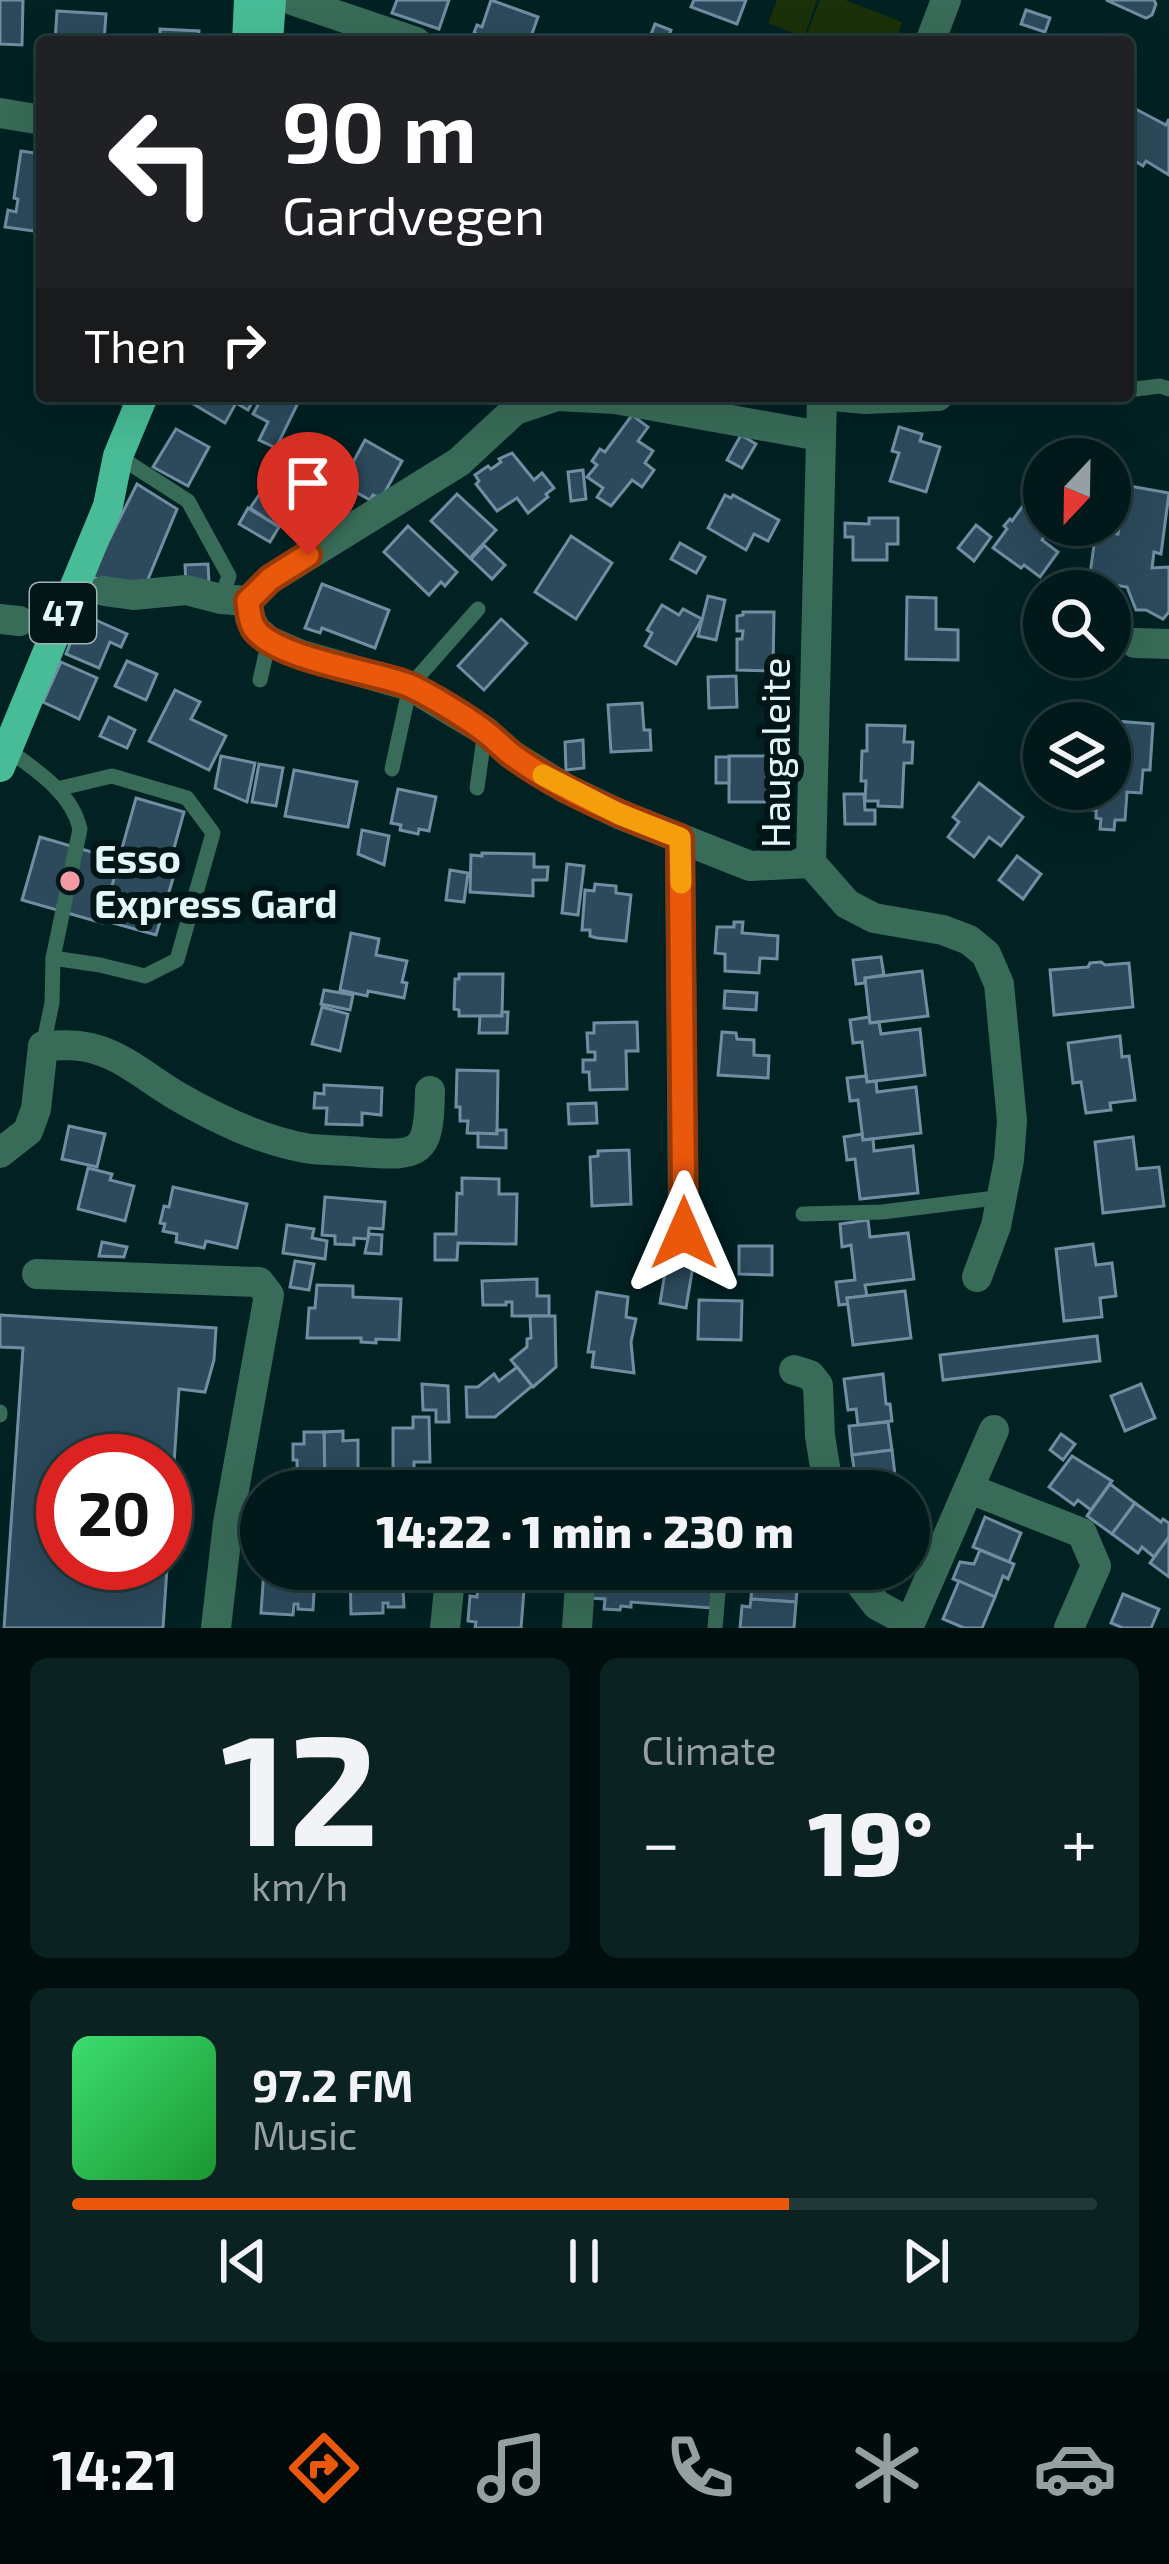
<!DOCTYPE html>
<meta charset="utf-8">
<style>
:root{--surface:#01191a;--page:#0b2223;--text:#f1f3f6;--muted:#96a0a2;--line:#233839;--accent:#ea580c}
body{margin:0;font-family:"Exo 2",sans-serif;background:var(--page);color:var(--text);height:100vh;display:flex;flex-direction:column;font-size:45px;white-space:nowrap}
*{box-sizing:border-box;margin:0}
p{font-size:39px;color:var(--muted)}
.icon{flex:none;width:66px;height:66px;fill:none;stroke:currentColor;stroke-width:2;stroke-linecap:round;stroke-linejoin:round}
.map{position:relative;height:1628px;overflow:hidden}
.drawer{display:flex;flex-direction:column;gap:30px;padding:30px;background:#010e0e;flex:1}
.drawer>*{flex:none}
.hud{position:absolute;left:36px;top:36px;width:1098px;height:366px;border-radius:12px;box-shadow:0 12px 48px #0002,0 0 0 3px var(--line);background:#202124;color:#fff;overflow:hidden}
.needle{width:78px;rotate:202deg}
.tools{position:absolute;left:1023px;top:438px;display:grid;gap:24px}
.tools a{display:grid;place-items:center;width:108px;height:108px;border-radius:50%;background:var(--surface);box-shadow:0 12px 48px #0002,0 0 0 3px var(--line);font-size:60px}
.speed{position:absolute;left:36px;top:1434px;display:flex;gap:24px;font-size:60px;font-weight:700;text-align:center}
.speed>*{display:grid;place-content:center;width:156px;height:156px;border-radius:50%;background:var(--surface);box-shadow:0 12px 48px #0002,0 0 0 3px var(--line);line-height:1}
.speed .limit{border:18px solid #d22;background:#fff;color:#111}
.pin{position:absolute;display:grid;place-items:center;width:102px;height:102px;color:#fff;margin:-123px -51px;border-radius:50% 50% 50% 0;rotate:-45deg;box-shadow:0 0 12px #0007}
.pin .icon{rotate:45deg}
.me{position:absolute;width:132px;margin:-66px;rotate:0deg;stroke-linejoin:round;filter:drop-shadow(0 0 9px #0008)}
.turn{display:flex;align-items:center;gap:42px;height:252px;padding:0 48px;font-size:54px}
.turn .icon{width:156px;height:156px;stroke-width:2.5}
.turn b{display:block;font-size:84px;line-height:102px}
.then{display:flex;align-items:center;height:114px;padding:0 48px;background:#0003;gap:24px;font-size:45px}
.big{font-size:90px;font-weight:800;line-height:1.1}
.drawer .widget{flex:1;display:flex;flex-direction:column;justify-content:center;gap:18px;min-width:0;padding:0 42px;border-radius:18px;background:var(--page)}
.drawer .dial{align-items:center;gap:0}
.dial b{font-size:156px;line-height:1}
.song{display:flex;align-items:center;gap:36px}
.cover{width:144px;height:144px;border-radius:18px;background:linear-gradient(135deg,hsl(140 70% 55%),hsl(130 70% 35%))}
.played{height:12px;border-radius:6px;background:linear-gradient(90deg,var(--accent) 70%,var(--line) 70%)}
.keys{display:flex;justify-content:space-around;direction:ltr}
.heat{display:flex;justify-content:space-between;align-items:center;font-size:66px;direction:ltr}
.drawer .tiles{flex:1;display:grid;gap:30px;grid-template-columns:1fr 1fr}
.widget:last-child{grid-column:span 2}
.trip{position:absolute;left:240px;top:1470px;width:690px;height:120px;border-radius:60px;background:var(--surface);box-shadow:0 12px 48px #0002,0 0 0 3px var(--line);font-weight:800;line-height:120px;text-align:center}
.dock{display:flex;height:192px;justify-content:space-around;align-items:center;background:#000a0a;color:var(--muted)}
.dock .icon{width:84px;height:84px}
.dock .active{color:var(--accent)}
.dock b{font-size:54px;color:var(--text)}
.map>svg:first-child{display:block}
.green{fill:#1b3109}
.building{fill:#2c4a5c;stroke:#6f8ea2;stroke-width:3;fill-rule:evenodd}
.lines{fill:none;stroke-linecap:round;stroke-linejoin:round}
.service{stroke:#386b58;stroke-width:15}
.minor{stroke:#386b58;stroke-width:30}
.primary{stroke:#48bc96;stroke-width:30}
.route-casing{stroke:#983908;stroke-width:30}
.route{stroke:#ea580c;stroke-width:21}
.slow{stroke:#f59e0b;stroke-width:21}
.poi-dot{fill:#f49aa3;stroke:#021618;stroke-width:4.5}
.labels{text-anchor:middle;stroke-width:12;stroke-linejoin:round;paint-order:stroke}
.shield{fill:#021618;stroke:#9eb4b6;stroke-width:3}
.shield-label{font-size:36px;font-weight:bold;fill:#e1f7f9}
.street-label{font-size:39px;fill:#e1f7f9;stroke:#021618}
.poi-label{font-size:39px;font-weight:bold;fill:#e1f7f9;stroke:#021618;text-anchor:start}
</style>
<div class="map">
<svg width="1169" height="1628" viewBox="0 0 1169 1628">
<rect width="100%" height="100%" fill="#012123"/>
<g class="green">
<polygon points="777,0 817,0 804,37 768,23"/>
<polygon points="820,0 845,0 902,22 895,42 804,42"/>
</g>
<g class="building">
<polygon points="0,0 23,0 22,45 0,44"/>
<polygon points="397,0 449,0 439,29 392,13"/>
<polygon points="491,0 538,17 529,42 476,42 479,35 474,33 477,25 482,27"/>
<polygon points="694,0 746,0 737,24 691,7"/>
<polygon points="1106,0 1154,0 1156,4 1152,15 1146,18"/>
<polygon points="1026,10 1050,18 1045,32 1021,24"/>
<polygon points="57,11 106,14 104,42 55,42"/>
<polygon points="655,24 671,30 666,42 648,42"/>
<polygon points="160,29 199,31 198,42 160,42"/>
<polygon points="1128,105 1166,125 1169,119 1169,175 1146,161 1143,166 1130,158 1134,151 1130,148 1128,152"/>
<polygon points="21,151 42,154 42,218 36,217 34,231 5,227 8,210 16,212 18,199 14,198"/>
<polygon points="194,396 285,396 298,403 276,448 259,440 268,422 253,414 259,403 253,401 248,410 236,403 225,423 190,402"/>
<polygon points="632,415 648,427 638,441 653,451 645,463 654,470 642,487 632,480 611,506 597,497 603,488 587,477 597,465 592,461 600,449 605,452"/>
<polygon points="899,427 922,434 920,441 940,447 926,492 890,481 899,453 892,451"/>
<polygon points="176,429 209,447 188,486 153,467"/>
<polygon points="741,435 756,444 742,468 727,460"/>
<polygon points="365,440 402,461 381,499 373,495 370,500 352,490 355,485 344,479"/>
<polygon points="512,453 534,480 542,473 554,488 546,494 548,497 528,513 517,498 497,511 476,484 479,481 475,475 488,466 491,469 501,462 499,459"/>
<polygon points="583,470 586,499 571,501 568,472"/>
<polygon points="276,476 301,491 279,527 250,508 259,495 264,497"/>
<polygon points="137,484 177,509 146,584 131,594 91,576"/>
<polygon points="1124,485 1169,493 1161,554 1154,552 1152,568 1169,567 1169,612 1163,619 1146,610 1136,610 1127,587 1089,581 1096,531 1118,534"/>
<polygon points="1036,488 1044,494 1044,525 1053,525 1042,540 1058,552 1040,577 1024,565 1021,568 993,548 1007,529 1004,526 1010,519 1012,521"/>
<polygon points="457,494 496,530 470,558 431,521"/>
<polygon points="725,495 731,498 733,495 779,520 768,541 754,534 746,550 708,528"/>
<polygon points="248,508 279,527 270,542 239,524"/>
<polygon points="869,518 898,518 898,544 887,544 887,560 853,560 853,537 845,537 845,523 869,524"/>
<polygon points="976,525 991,537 974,561 958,548"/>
<polygon points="408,526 457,572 445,586 441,582 429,595 384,552"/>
<polygon points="571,536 612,563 576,619 535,592"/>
<polygon points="680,543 705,557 696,573 671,559"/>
<polygon points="484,545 505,565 492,579 471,559"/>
<polygon points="208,564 209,583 186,584 185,565"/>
<polygon points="322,584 389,610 375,648 322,628 320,633 305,628"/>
<polygon points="708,596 725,600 716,640 698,636"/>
<polygon points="907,597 936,598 936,629 958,630 958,660 906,659"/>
<polygon points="662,605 679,615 683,609 702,619 676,664 645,646 652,633 647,630"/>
<polygon points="743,612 774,612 773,671 737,670 737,639 742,639 743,631 737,631 737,616 743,615"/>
<polygon points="82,614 127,634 121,647 110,642 99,668 66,654"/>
<polygon points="501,619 527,643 484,690 458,666"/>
<polygon points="127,661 157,674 146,700 115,686"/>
<polygon points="61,662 97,678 79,719 43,702"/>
<polygon points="736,676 737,707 709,708 708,677"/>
<polygon points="175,690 200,702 191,719 226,736 209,770 149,741"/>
<polygon points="642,703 644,730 650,730 651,750 611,752 608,705"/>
<polygon points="109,717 135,730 127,748 100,736"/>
<polygon points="1102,720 1153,724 1150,770 1143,770 1141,793 1127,792 1125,820 1115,820 1114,830 1100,829 1101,819 1096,818 1097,789 1110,789 1110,723 1102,723"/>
<polygon points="867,725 905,726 904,742 913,742 912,763 904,763 902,807 878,806 878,801 865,801 866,781 861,781 862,751 867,751"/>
<polygon points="583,740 584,768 566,770 565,742"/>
<polygon points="221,756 255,763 247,802 215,788"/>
<rect x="729" y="756" width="39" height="46"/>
<rect x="716" y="757" width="13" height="26"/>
<polygon points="259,764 283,768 276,806 252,802"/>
<polygon points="294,770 357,782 348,827 285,816"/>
<polygon points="979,783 1023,817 1001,846 989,837 974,857 948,837 959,822 953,817"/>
<polygon points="398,789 436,797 429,831 419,829 418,834 400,830 401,825 391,823"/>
<polygon points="1064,789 1096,789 1094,810 1063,807"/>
<polygon points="844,794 864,794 865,810 875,810 875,824 845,824"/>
<polygon points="136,798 184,812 168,870 175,872 156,935 102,920"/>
<polygon points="362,830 389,836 384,865 358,854"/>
<polygon points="40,837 119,860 102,923 22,900"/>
<polygon points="482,853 534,854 534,867 548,867 547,880 533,880 533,896 470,892 471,855 482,856"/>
<polygon points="1017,856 1041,874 1023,899 999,880"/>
<polygon points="567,864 584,866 578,915 562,913"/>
<polygon points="450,870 468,873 464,902 446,900"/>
<polygon points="595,884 616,886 616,893 631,895 626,941 597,938 590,936 590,930 582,930 585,890 594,891"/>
<polygon points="734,922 743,922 742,933 778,936 777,959 760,958 759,973 725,971 725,954 715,953 717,927 734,927"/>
<polygon points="351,933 379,939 376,955 407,961 402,982 407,983 404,998 368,991 367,996 340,990"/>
<polygon points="881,957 884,975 865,978 865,983 856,984 853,960"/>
<polygon points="1101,962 1105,965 1129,963 1133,1007 1054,1015 1050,970 1088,967 1090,963"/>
<polygon points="922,971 928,1016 870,1023 865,978"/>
<polygon points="459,974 503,974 502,1016 459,1016 459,1010 454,1009 455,979 459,979"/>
<polygon points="324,990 353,995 350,1010 321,1004"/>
<polygon points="725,991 757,993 756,1010 724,1008"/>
<polygon points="322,1007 348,1014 340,1051 312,1044"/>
<polygon points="502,1012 508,1012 507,1033 479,1033 480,1016 502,1016"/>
<polygon points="869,1017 870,1023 879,1022 881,1034 920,1029 925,1075 867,1082 862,1042 853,1043 850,1020"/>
<polygon points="637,1022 638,1051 626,1051 627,1089 590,1090 589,1072 583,1072 583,1060 595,1060 595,1052 588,1052 587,1033 594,1033 594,1023"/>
<polygon points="722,1032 736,1033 737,1039 754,1040 754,1055 769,1056 768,1078 718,1075"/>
<polygon points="1120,1036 1122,1057 1129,1056 1135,1100 1110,1103 1111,1110 1086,1113 1081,1082 1073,1083 1068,1043"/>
<polygon points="457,1070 498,1071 497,1134 467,1133 468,1121 460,1121 460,1107 456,1107"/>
<polygon points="866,1076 867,1082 876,1081 877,1092 916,1087 921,1133 863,1140 858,1100 850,1101 847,1078"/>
<polygon points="324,1085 382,1088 381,1115 362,1113 362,1125 326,1124 327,1108 314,1108 315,1093 324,1094"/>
<polygon points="596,1103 597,1123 569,1124 568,1104"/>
<polygon points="69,1126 105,1134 97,1167 62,1159"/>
<polygon points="497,1130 506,1130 506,1148 478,1147 478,1133 497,1134"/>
<polygon points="862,1134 863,1140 873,1139 874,1151 913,1146 918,1193 860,1199 855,1159 847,1160 844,1137"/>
<polygon points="1133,1137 1137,1169 1159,1167 1164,1206 1103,1213 1095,1142"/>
<polygon points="629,1150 631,1204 592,1206 590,1157 598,1156 598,1151"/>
<polygon points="88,1168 112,1174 110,1180 134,1186 125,1221 78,1209"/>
<polygon points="462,1178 499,1179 499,1194 517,1194 516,1244 458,1243 457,1260 435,1260 435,1234 456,1234 457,1193 462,1194"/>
<polygon points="173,1187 247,1204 237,1248 206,1241 204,1248 176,1242 177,1234 163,1231 165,1224 160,1223 164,1206 169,1207"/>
<polygon points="325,1197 385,1202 383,1229 369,1228 368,1239 354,1238 354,1245 335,1244 335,1236 322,1235"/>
<polygon points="868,1220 870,1237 908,1233 914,1279 865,1285 867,1296 847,1298 848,1304 839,1305 836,1282 855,1280 851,1245 842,1247 840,1224"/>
<polygon points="287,1225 314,1229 312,1238 327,1241 325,1259 283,1253"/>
<polygon points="369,1234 382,1235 381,1254 365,1253"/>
<polygon points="102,1242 127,1247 124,1257 99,1256"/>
<polygon points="1093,1244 1096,1265 1112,1263 1116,1296 1100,1298 1102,1317 1064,1321 1056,1249"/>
<polygon points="739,1246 772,1246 772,1275 739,1274"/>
<polygon points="295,1261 314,1264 309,1290 290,1287"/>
<polygon points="666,1266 693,1266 686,1308 660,1303"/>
<polygon points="537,1279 537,1296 549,1296 549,1316 512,1316 512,1302 506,1302 506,1305 483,1305 482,1281"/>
<polygon points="317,1285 353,1286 353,1297 401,1299 399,1340 376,1339 376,1343 361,1342 361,1338 307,1338 309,1308 315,1308"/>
<polygon points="905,1291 911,1338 853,1345 847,1298"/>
<polygon points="597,1292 628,1297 626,1317 636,1319 631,1342 634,1373 592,1367 594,1352 588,1352"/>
<polygon points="699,1300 742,1301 741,1340 698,1339"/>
<path d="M0,1315L216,1328L214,1360L205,1392L179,1389L163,1628H4L23,1348L0,1347ZM63,1461H165V1563H63Z"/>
<polygon points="530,1316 555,1316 556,1367 533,1387 511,1360 527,1347 527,1339 531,1338"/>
<polygon points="1097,1336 1100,1361 943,1380 940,1355"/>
<polygon points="517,1367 532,1386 495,1417 467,1417 466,1387 478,1387 494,1374 499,1381"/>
<polygon points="883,1374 886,1404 890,1404 892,1421 858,1425 856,1409 848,1410 844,1379"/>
<polygon points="422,1384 448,1386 449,1422 436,1422 436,1410 423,1410"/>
<polygon points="1141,1384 1155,1418 1125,1431 1111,1396"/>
<polygon points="413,1417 429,1417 430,1462 414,1462 414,1472 393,1473 393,1428 413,1428"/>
<polygon points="888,1422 892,1450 852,1455 849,1426"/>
<polygon points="343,1431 343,1441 358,1440 358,1481 344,1481 344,1488 325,1488 324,1432"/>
<polygon points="304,1432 324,1432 325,1488 293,1491 293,1469 297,1469 297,1460 293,1460 293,1444 304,1444"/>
<polygon points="1061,1434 1075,1444 1063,1460 1050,1450"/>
<polygon points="892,1450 896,1483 900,1483 901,1491 857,1489 852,1455"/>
<polygon points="1072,1456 1112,1481 1091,1510 1078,1500 1074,1505 1049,1487"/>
<polygon points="1110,1484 1135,1503 1112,1534 1087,1516"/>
<polygon points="1135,1503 1161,1522 1163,1519 1169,1523 1169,1537 1154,1557 1142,1547 1138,1553 1112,1534"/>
<polygon points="985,1517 1021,1533 1009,1562 973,1547"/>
<polygon points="1169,1537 1169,1577 1150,1563"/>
<polygon points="980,1550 1014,1564 1008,1579 1003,1576 995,1597 953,1579 960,1562 974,1564"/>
<polygon points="264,1569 296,1569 295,1577 300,1577 301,1573 315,1574 313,1610 298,1609 298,1604 294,1604 293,1615 261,1613"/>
<polygon points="350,1569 382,1569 382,1575 388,1575 388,1570 402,1570 404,1607 388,1607 388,1603 383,1603 383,1613 351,1614"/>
<polygon points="472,1569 526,1569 524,1590 478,1586 479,1574 472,1573"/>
<polygon points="745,1569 799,1569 796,1602 751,1599 752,1583 744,1582"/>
<polygon points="592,1573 713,1582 711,1608 631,1602 631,1607 621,1606 620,1610 604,1609 605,1599 590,1598"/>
<polygon points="959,1581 995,1597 982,1628 964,1628 943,1619"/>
<polygon points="478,1586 524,1590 521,1628 475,1628 476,1622 468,1621 470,1596 477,1597"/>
<polygon points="1123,1594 1159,1609 1151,1628 1123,1628 1111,1623"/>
<polygon points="751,1599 796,1602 794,1628 740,1628 742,1606 750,1607"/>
</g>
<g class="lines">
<g class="service">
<polyline points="1128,390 1160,386 1169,389"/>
<polyline points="116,396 140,403"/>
<polyline points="118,456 188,501 229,576 221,599"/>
<polyline points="260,680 269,641"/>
<path d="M7,749C36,770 72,793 80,829L53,958L52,1003L43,1046"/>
<polyline points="392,769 410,686 478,609"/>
<polyline points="477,788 485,731"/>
<polyline points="53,958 100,965 145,976 177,960 213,833 187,798 112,776 57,789"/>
<polyline points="683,1208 684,1233 707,1243"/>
<polyline points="803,1214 882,1212 1003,1197"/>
<polyline points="0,1415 0,1412"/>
<polyline points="715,1628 720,1569"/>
</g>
<g class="minor">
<polyline points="292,0 416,42"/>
<polyline points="930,42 946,0"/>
<polyline points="0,113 42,120"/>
<polyline points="822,396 811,863 847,904 874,918 943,930 969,940 986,954 999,984 1012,1121 1009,1160 996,1226 977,1277"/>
<polyline points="833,396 865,399 938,396"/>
<polyline points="104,591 133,595 186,590 221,599 248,601 270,579 459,462 515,410 557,396 615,399 820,436"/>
<polyline points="248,601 250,618 256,630 269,641 301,655 410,686 485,731 512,755 565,788 619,814 750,866 811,863"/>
<polyline points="0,619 19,621"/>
<polyline points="1135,643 1169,644"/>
<polyline points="680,838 683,1208"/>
<path d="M0,1153L28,1131L36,1109L43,1046C62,1045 80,1044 98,1050C127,1059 151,1081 177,1096C217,1119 260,1140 305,1148C323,1151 342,1150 360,1152C422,1157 429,1154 430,1091"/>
<polyline points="37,1274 259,1282 269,1295 228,1523 216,1628"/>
<polyline points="794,1370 810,1375 818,1385 820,1436 829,1491"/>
<polyline points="970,1489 1082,1533 1096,1566 1069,1628"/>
<polyline points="849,1569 877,1605 910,1623"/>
<polyline points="445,1628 451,1569"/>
<polyline points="577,1628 581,1569"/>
<polyline points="908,1628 994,1430"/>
</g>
<g class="primary">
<polyline points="247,42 249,0"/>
<polyline points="268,42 271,0"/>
<polyline points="0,767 108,506 118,456 143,396"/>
</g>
</g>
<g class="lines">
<defs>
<path id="route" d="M308,555L270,579L248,601C249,610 249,619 254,628C276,659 371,671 408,685C429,694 469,719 487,733C497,741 505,750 515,757C565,793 623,816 680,838L684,1233"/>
</defs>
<use href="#route" class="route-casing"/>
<use href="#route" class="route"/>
<polyline class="slow" points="543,775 619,814 680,838 681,883"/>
</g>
<circle class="poi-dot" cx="70" cy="881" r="12"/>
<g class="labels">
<rect class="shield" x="30" y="583" width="66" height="60" rx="9"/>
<g class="shield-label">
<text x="63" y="626">47</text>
</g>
<g class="street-label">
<text transform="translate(776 753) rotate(-90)" y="14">Haugaleite</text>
</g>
<g class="poi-label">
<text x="94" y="873">Esso<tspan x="94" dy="45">Express Gard</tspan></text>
</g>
</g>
</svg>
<div class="tools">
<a><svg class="needle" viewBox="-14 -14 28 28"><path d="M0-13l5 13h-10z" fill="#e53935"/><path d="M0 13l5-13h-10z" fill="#96a0a2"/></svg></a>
<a><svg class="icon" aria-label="search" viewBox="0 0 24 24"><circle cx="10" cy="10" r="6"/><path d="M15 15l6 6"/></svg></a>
<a><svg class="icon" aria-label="layers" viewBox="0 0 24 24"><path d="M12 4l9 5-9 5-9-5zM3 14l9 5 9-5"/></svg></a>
</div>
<div class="speed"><div class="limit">20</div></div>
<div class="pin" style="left:308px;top:555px;background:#d93025"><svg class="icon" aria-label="arrive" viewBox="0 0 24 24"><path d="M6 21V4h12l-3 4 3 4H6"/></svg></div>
<svg class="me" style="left:684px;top:1233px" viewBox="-20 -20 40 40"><path d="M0-17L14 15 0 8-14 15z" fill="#ea580c" stroke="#fff" stroke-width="4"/></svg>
<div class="trip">14:22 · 1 min · 230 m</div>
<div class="hud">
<div class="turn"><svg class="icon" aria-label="left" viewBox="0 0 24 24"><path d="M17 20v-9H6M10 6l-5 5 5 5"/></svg><div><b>90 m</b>Gardvegen</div></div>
<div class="then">Then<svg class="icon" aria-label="right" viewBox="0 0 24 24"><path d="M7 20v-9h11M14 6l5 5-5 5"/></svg></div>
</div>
</div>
<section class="drawer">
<div class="tiles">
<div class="widget dial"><b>12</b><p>km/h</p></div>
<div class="widget"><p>Climate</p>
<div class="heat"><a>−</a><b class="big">19°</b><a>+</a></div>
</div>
<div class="widget">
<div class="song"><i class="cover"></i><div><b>97.2 FM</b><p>Music</p></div></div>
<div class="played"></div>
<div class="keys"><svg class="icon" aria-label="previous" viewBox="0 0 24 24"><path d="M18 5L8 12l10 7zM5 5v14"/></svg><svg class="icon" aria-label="pause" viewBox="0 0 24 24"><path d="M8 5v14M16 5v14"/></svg><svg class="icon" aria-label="next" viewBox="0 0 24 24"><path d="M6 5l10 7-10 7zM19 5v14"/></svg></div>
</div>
</div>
</section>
<nav class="dock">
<b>14:21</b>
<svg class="icon active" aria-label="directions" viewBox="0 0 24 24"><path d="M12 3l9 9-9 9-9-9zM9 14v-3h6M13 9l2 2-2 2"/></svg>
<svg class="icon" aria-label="music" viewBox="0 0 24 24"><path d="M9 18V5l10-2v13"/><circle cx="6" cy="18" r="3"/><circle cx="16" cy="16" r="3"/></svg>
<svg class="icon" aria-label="phone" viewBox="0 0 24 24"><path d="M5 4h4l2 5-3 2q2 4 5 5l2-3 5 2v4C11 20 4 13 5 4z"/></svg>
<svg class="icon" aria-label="climate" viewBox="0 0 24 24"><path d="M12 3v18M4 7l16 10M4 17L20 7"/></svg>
<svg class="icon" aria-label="car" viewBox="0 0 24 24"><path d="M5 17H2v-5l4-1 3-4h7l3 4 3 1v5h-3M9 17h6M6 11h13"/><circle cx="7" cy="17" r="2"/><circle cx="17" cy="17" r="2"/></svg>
</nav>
